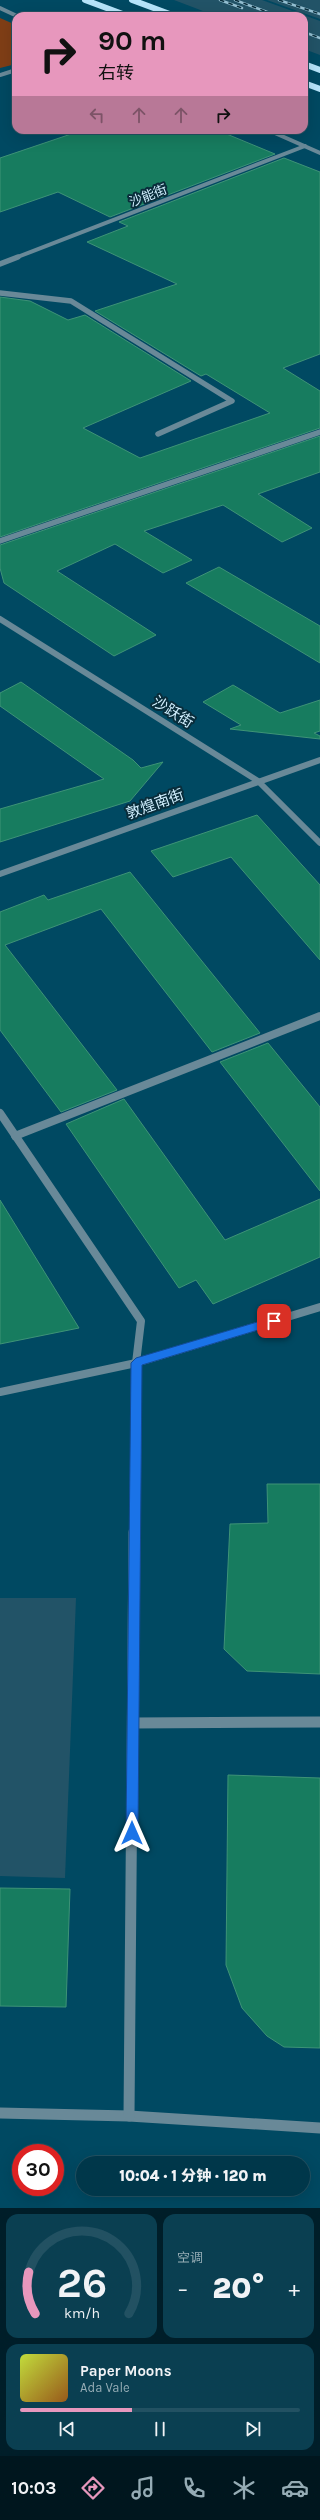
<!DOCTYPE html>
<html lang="zh">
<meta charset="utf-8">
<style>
:root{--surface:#00374a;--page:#0a3f51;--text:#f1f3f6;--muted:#95acb5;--line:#225162;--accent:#e797bd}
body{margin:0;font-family:Karla,"Noto Sans SC",sans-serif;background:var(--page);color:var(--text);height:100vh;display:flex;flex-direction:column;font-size:15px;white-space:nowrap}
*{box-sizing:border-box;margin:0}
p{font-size:13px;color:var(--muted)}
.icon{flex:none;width:22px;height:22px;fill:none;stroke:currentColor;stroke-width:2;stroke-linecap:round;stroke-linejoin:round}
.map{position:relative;height:2208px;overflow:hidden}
.sheet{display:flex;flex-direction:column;gap:6px;padding:6px;background:#001e29;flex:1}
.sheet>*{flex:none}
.guide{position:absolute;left:12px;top:12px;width:296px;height:122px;border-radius:12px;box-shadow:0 4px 16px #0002,0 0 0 1px var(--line);background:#e797bd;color:#111;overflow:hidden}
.speed{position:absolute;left:12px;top:2144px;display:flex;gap:8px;font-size:20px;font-weight:700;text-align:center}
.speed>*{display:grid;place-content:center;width:52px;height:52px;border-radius:50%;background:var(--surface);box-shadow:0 4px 16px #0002,0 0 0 1px var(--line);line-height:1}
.speed .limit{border:6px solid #d22;background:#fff;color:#111}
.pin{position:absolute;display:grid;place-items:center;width:34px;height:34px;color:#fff;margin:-17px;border-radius:8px;box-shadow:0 2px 6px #0006}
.me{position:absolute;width:44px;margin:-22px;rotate:0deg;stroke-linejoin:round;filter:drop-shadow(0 0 3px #0008)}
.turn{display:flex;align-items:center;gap:14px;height:84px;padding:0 20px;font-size:18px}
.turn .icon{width:52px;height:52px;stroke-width:2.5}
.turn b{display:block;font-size:28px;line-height:34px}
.lanes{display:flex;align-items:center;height:38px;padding:0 20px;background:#0003;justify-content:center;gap:20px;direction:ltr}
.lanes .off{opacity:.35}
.big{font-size:30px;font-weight:800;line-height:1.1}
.sheet .card{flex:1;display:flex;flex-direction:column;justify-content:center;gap:6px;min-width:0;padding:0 14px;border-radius:12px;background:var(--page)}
.sheet .dial{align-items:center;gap:0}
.dial svg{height:104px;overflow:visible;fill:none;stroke:var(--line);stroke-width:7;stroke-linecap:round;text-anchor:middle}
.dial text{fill:var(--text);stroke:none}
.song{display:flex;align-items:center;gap:12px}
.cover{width:48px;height:48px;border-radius:6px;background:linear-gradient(135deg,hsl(70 70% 55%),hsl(30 70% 35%))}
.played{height:4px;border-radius:2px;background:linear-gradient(90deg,var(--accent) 40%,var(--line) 40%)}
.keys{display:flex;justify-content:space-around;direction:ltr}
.heat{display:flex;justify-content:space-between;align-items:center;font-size:22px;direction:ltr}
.sheet .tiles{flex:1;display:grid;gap:6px;grid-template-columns:1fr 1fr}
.card:last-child{grid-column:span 2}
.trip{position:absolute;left:76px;top:2156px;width:234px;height:40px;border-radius:20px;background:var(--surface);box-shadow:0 4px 16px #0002,0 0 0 1px var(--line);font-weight:800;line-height:40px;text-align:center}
.tab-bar{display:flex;height:64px;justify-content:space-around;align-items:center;background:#00161e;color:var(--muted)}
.tab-bar .icon{width:28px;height:28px}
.tab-bar .on{color:var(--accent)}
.tab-bar b{font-size:18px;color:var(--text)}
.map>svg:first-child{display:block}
.built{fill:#225367}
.green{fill:#7f3e16}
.building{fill:#177c5f;stroke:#3e9377}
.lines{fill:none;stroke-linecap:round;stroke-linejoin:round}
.street-far4{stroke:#698998;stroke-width:4}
.street-far3{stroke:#698998;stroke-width:5.5}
.street-far2{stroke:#698998;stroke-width:6}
.street-far1{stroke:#698998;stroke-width:8}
.street{stroke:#698998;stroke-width:11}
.highway{stroke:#b6e4fa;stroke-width:6}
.rail-casing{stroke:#94bfd1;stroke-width:2.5}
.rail{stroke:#092d3b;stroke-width:1.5;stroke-dasharray:4.5;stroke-linecap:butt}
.route{fill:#1a73e8;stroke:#114b97}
.labels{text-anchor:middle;stroke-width:4;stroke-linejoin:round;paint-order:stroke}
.far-street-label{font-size:13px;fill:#d2f0ff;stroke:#092d3b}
.street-label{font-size:15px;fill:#d2f0ff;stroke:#092d3b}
</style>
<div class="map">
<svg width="320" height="2208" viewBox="0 0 320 2208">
<rect width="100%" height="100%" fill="#004962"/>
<g class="built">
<polygon points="174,0 262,0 320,21 320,55 304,49 304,16 216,16"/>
<polygon points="267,0 320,0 320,19 278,4"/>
<polygon points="0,1598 76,1598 65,1878 0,1876"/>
</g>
<polygon class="green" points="0,18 16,25 16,64 0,68"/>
<g class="building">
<polygon points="83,130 217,130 275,154 110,217 58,192 0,212 0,158"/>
<polygon points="284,158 320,172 320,354 283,368 320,391 320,428 0,537 0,297 30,301 68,320 85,315 191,381 83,428 140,458 270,413 206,374 201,376 95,311 177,284 87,242 128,226 119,222"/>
<polygon points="320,436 320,472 258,494 312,528 282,542 223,505 144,531 192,560 163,573 115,544 57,571 156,635 114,656 4,583 0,568 0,545"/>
<polygon points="219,567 320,626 320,663 186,583"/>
<polygon points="21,682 133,760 141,768 163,762 130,801 0,842 0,809 104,779 0,706 0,693"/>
<polygon points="233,685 280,713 320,700 320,731 314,733 320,736 320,739 230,729 241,725 203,702"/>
<polygon points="257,815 320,885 320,960 231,857 173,877 151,851"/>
<polygon points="130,872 260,1033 212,1052 101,909 5,945 117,1090 61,1112 0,1030 0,912 44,895 48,900"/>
<polygon points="268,1043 320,1107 320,1191 220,1062"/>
<polygon points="124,1099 225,1240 320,1199 320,1257 213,1304 196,1280 179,1288 66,1124"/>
<polygon points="0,1200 79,1328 0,1344"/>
<polygon points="267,1484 320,1484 320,1674 247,1671 224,1649 230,1524 268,1523"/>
<polygon points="228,1775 320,1778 320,2048 284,2047 267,2036 242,2008 226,1965"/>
<polygon points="0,1888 70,1889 66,2007 0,2006"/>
</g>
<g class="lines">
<g class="street-far4">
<polyline points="0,8 17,16"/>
<polyline points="0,75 16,70"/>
<polyline points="268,130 320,153"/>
<polyline points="15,258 305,146"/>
</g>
<g class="street-far3">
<polyline points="0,264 18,257"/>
<polyline points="0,293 71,301 232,401 158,434"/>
<polyline points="0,541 320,432"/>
</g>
<g class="street-far2">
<polyline points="0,619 258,781 320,843"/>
<polyline points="0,874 320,760"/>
</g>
<g class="street-far1">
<polyline points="0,1113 141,1321 136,1363 134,1533"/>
<polyline points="15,1136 320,1016"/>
<polyline points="0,1392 136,1363 320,1307"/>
</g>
<g class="street">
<polyline points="133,1723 320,1722"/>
<polyline points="0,2113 129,2116 320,2128"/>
<polyline points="129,2116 134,1532"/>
</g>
<g class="highway">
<polyline points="85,0 128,16"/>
<polyline points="132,0 175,16"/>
<polyline points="304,64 320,70"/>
<polyline points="304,83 320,89"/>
</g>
<defs>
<g id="rail">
<polyline points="220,0 242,8"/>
<polyline points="235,0 278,16"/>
<polyline points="279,0 320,14"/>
<polyline points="304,32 320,38"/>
</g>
</defs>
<use href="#rail" class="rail-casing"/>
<use href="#rail" class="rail"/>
</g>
<polygon class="route" points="274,1317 279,1321 278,1324 142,1365 138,1833 136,1837 132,1839 128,1837 126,1833 131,1363 136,1358"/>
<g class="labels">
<g class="far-street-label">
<text transform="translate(148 195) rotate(-21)" y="5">沙能街</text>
</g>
<g class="street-label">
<text transform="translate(173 712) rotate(32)" y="5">沙跃街</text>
<text transform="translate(155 804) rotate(-20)" y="5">敦煌南街</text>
</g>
</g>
</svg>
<div class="speed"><div class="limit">30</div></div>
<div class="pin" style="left:274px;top:1321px;background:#d93025"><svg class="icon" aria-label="arrive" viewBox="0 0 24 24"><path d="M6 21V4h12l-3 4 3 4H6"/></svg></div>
<svg class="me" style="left:132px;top:1833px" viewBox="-20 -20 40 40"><path d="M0-17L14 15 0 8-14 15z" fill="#1a73e8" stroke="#fff" stroke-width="4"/></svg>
<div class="trip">10:04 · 1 分钟 · 120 m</div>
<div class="guide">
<div class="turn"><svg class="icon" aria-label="right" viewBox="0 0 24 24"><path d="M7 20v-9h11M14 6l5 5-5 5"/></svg><div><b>90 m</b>右转</div></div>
<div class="lanes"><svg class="icon off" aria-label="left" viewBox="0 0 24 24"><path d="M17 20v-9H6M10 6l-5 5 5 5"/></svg><svg class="icon off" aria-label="ahead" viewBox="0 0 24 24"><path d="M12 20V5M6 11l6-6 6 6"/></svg><svg class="icon off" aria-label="ahead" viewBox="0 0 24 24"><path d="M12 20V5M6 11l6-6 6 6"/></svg><svg class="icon" aria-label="right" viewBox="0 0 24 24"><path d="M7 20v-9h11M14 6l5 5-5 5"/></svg></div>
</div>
</div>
<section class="sheet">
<div class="tiles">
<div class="card dial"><svg viewBox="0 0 100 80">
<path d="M14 69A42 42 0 1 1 86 69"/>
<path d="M14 69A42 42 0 0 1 9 37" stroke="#e797bd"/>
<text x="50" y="56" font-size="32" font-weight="700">26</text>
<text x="50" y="72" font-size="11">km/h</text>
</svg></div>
<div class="card"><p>空调</p>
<div class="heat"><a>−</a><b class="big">20°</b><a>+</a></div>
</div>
<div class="card">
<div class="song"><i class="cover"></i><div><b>Paper Moons</b><p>Ada Vale</p></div></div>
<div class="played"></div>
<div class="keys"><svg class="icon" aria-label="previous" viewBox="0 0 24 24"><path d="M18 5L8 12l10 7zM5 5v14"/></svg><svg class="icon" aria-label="pause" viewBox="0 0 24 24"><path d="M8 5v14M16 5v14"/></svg><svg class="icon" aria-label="next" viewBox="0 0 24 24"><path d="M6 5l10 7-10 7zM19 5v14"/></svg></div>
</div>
</div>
</section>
<nav class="tab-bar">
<b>10:03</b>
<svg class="icon on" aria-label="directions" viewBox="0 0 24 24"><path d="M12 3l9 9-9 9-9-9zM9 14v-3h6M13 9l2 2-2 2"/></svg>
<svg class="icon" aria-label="music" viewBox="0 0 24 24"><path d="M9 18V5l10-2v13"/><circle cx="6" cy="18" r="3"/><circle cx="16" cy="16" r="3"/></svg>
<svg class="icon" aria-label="phone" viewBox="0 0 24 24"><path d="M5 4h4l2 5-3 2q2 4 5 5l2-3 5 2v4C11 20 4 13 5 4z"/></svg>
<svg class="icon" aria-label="climate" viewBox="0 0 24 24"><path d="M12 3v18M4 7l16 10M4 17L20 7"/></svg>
<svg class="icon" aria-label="car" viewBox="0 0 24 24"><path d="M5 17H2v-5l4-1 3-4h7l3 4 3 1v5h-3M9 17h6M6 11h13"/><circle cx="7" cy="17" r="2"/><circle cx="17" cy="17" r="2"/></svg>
</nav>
